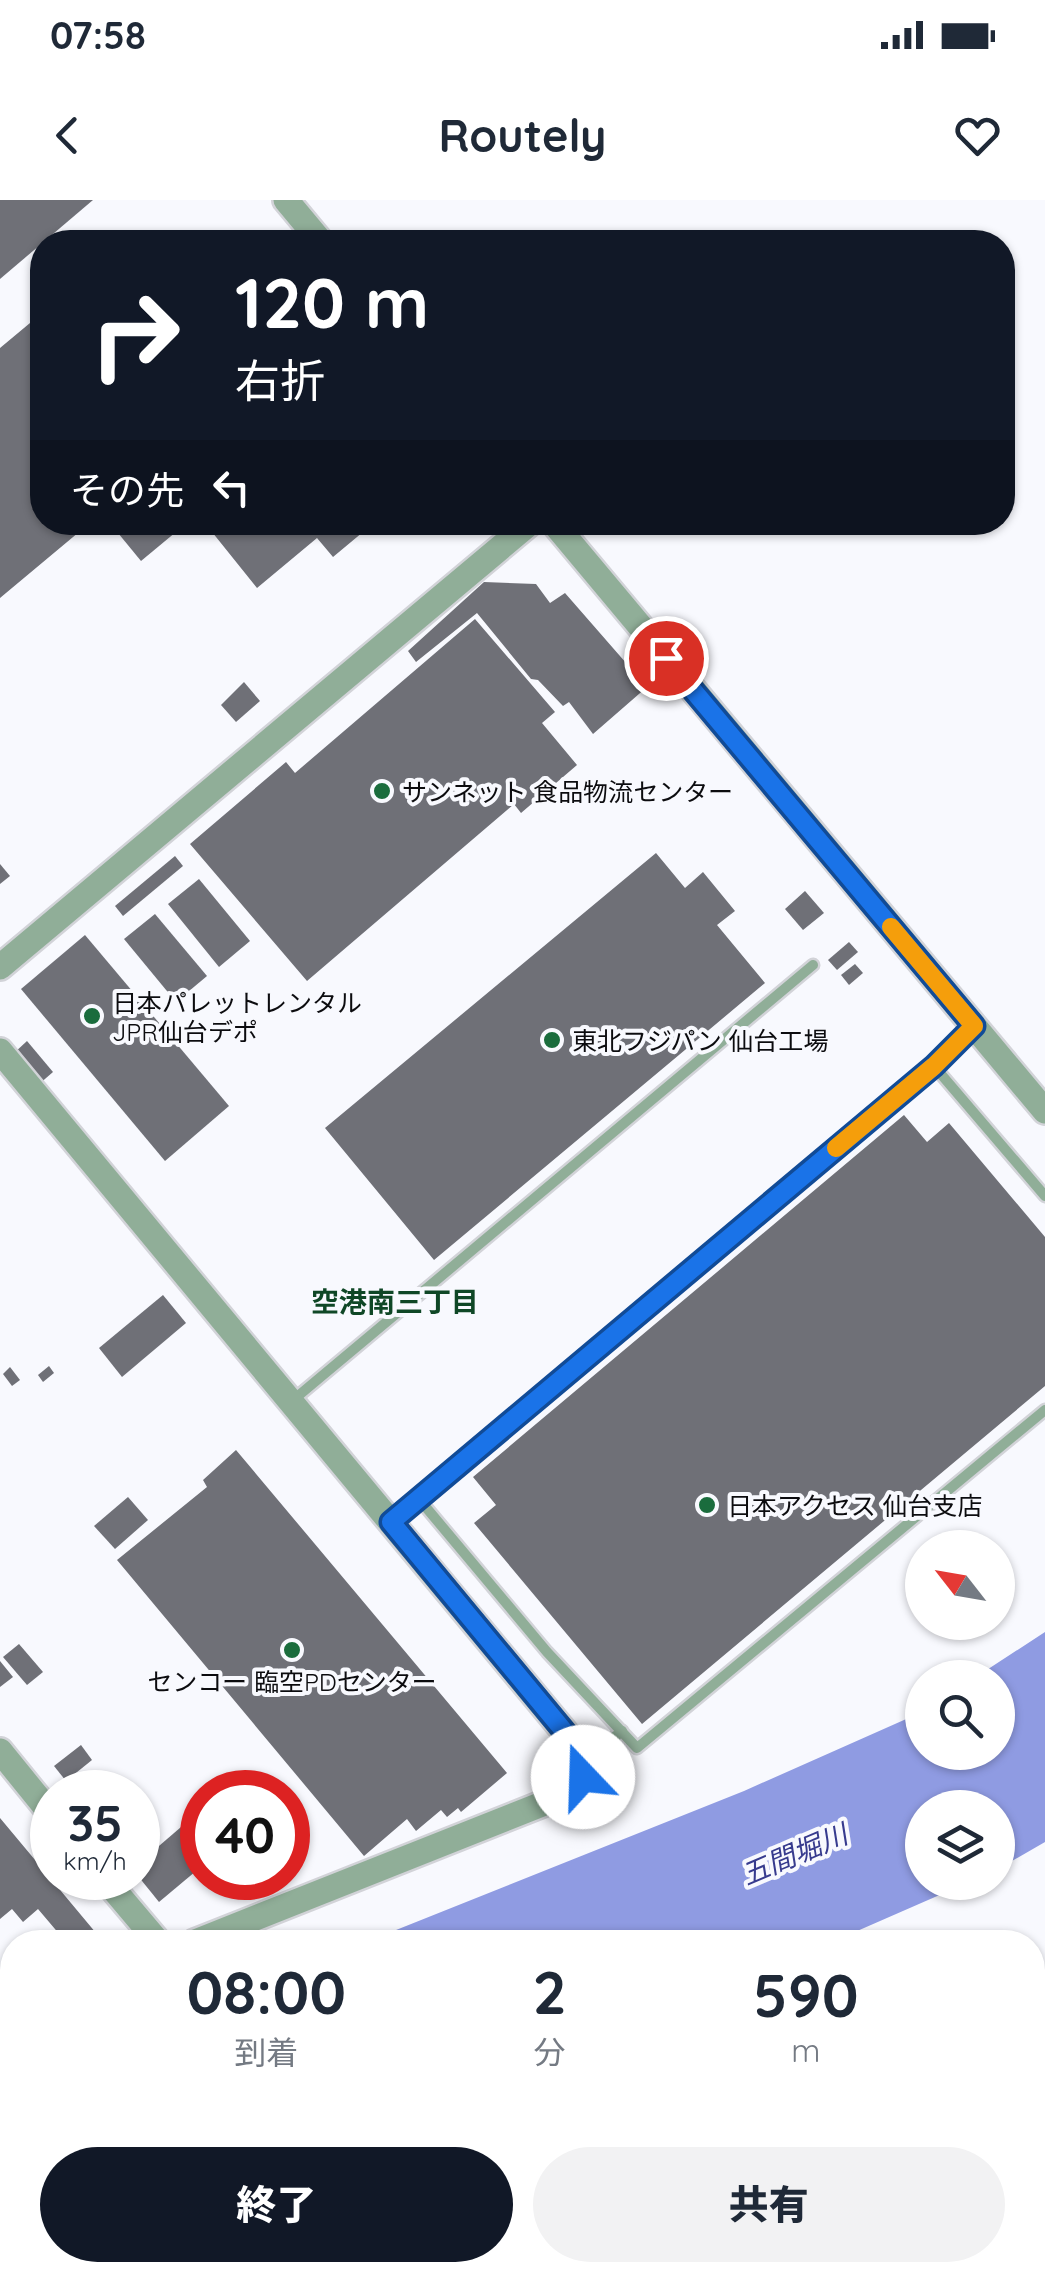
<!DOCTYPE html>
<html lang="ja">
<head>
<meta charset="utf-8">
<style>
  body { margin:0; font-family:Quicksand,"Noto Sans JP",sans-serif; background:#f2f2f3; color:#1f2937; height:100vh; display:flex; flex-direction:column; font-size:38px; white-space:nowrap }
  * { box-sizing:border-box; margin:0 }
  p { font-size:32px; color:#747a83 }
  .icon { flex:none; width:55px; height:55px; fill:none; stroke:currentColor; stroke-width:2; stroke-linecap:round; stroke-linejoin:round }
  .map { position:relative; flex:1; overflow:hidden }
  .panel { position:absolute; left:0px; top:1730px; width:1045px; height:352px; display:flex; flex-direction:column; background:#fff; border-radius:40px 40px 0 0; box-shadow:0 2px 8px #0004 }
  .panel>* { flex:none }
  .guide { position:absolute; left:30px; top:30px; width:985px; height:305px; border-radius:40px; box-shadow:0 2px 8px #0004; background:#111827; color:#fff; overflow:hidden }
  .needle { width:65px; rotate:301deg }
  .fabs { position:absolute; left:905px; top:1330px; display:grid; gap:20px }
  .fabs a { display:grid; place-items:center; width:110px; height:110px; border-radius:50%; background:#fff; box-shadow:0 2px 8px #0004; font-size:50px }
  .speed { position:absolute; left:30px; top:1570px; display:flex; gap:20px; font-size:50px; font-weight:700; text-align:center }
  .speed>* { display:grid; place-content:center; width:130px; height:130px; border-radius:50%; background:#fff; box-shadow:0 2px 8px #0004; line-height:1 }
  .speed small { font-size:25px; font-weight:400 }
  .speed .limit { border:15px solid #d22; background:#fff; color:#111 }
  .pin { position:absolute; display:grid; place-items:center; width:85px; height:85px; color:#fff; margin:-42px; border:5px solid #fff; border-radius:50%; box-shadow:0 2px 10px #0007 }
  .me { position:absolute; width:110px; margin:-55px; rotate:339deg; stroke-linejoin:round; filter:drop-shadow(0 0 8px #0008) }
  .turn { display:flex; align-items:center; gap:35px; height:210px; padding:0 40px; font-size:45px }
  .turn .icon { width:130px; height:130px; stroke-width:2.5 }
  .turn b { display:block; font-size:70px; line-height:85px }
  .then { display:flex; align-items:center; height:95px; padding:0 40px; background:#0003; gap:20px; font-size:38px }
  .eta { display:flex; justify-content:space-evenly; align-items:center; height:170px; text-align:center }
  .eta b { font-size:60px; font-weight:800; line-height:70px }
  .action { display:flex; gap:20px; margin-top:auto; padding:20px 40px }
  .action a { flex:1; height:115px; border-radius:60px; background:#111827; color:#fff; font-size:40px; font-weight:800; line-height:115px; text-align:center }
  .action a+a { background:#f2f2f3; color:#1f2937 }
  .status { display:flex; justify-content:space-between; align-items:center; height:70px; padding:0 50px; background:#fff; direction:ltr }
  .status svg { height:28px; fill:currentColor }
  header { display:flex; justify-content:space-between; align-items:center; height:130px; padding:0 40px; background:#fff; font-size:45px; font-weight:800 }
  .map>svg:first-child { display:block }
  .water { fill:#8f9be2 }
  .building { fill:#6f7077 }
  .lines { fill:none; stroke-linecap:round; stroke-linejoin:round }
  .service-casing { stroke:#d2d3d8; stroke-width:15 }
  .minor-casing { stroke:#d2d3d8; stroke-width:25 }
  .tertiary-casing { stroke:#d2d3d8; stroke-width:30 }
  .service { stroke:#90ae98; stroke-width:10 }
  .minor { stroke:#90ae98; stroke-width:20 }
  .tertiary { stroke:#90ae98; stroke-width:25 }
  .route-casing { stroke:#114b97; stroke-width:25 }
  .route { stroke:#1a73e8; stroke-width:18 }
  .slow { stroke:#f59e0b; stroke-width:18 }
  .poi-dot { fill:#1a6c3d; stroke:#f8f9fe; stroke-width:4 }
  .labels { text-anchor:middle; dominant-baseline:central; stroke-width:8; stroke-linejoin:round; paint-order:stroke }
  .poi-label { font-size:25px; fill:#0c0c0f; stroke:#f8f9fe; text-anchor:start }
  .neighbourhood-label { font-size:28px; font-weight:bold; fill:#0f4726; stroke:#f8f9fe }
  .water-label { font-size:28px; font-style:italic; fill:#373b8e; stroke:#f8f9fe }
</style>
</head>
<body>
<div class="status"><b>07:58</b><svg viewBox="0 0 49 12"><path d="M0 12V9h3v3zM5 12V6h3v6zM10 12V3h3v9zM15 12V0h3v12zM26 1h20v11H26zM47 4h2v5h-2z"/></svg></div>
<header><svg class="icon" aria-label="back" viewBox="0 0 24 24"><path d="M15 5l-7 7 7 7"/></svg>Routely<svg class="icon" aria-label="heart" viewBox="0 0 24 24"><path d="M12 20l-8-8c-3-5 5-10 8-4 3-6 11-1 8 4z"/></svg></header>
<div class="map">
<svg width="1045" height="2082" viewBox="0 0 1045 2082">
  <rect width="100%" height="100%" fill="#f8f9fe"/>
  <g class="water">
    <path d="M1045,1432V1642L998,1669V1608H922V1682L967,1683L832,1742H366L744,1591L922,1512V1552H998V1478L976,1477Z"/>
    <path d="M12,1884V2066L0,2071V1889Z"/>
  </g>
  <g class="building">
    <path d="M0,0H93L0,79Z"/>
    <path d="M42,113V322H91L0,398V148Z"/>
    <path d="M109,322H188L141,361Z"/>
    <path d="M204,322H375L333,357L317,338L257,388Z"/>
    <path d="M484,382L536,384L550,403L565,393L647,487L593,534L569,502L563,506L538,480L531,479L477,413L416,462L408,451Z"/>
    <path d="M475,419L555,512L542,523L577,565L521,613L514,604L307,781L190,644L286,562L295,573Z"/>
    <path d="M244,482L260,501L236,522L221,505Z"/>
    <path d="M656,653L685,688L703,672L735,711L717,725L765,783L434,1060L325,928Z"/>
    <path d="M175,656L183,666L123,716L115,706Z"/>
    <path d="M0,664L10,676L0,684Z"/>
    <path d="M199,679L250,741L219,767L168,704Z"/>
    <path d="M805,691L824,713L803,730L785,709Z"/>
    <path d="M155,714L207,776L176,802L124,739Z"/>
    <path d="M85,735L229,906L165,961L21,789Z"/>
    <path d="M849,742L858,752L837,770L828,760Z"/>
    <path d="M855,764L863,773L849,785L841,775Z"/>
    <path d="M27,841L53,872L38,885L13,854Z"/>
    <path d="M904,915L927,942L949,923L1045,1037V1186L642,1524L474,1323L496,1305L473,1277Z"/>
    <path d="M163,1095L186,1123L122,1177L99,1148Z"/>
    <path d="M49,1166L54,1173L43,1182L38,1175Z"/>
    <path d="M10,1167L20,1180L12,1186L3,1174Z"/>
    <path d="M236,1250L507,1573L461,1612L458,1608L447,1617L441,1610L416,1631L407,1619L364,1656L117,1360L207,1287L203,1280Z"/>
    <path d="M128,1297L148,1320L115,1349L94,1326Z"/>
    <path d="M19,1444L43,1472L27,1485L3,1457Z"/>
    <path d="M0,1461L13,1477L0,1487Z"/>
    <path d="M81,1545L92,1560L66,1581L54,1566Z"/>
    <path d="M239,1579L251,1592H223Z"/>
    <path d="M202,1609V1666L159,1702L138,1676V1664Z"/>
    <path d="M0,1618L96,1733L84,1742H66L38,1709L23,1722L12,1709L0,1719Z"/>
  </g>
  <g class="lines">
    <g class="service-casing">
      <g id="service">
        <path d="M973,827L934,866L419,1299L547,1452L637,1548L1045,1210"/>
        <path d="M934,866L1045,996"/>
        <path d="M292,1201L813,765"/>
        <path d="M393,1321L419,1299"/>
        <path d="M585,1561L622,1531"/>
      </g>
    </g>
    <g class="minor-casing">
      <g id="minor">
        <path d="M1032,1845L1045,1839"/>
        <path d="M584,2082L607,2070"/>
      </g>
    </g>
    <g class="tertiary-casing">
      <g id="tertiary">
        <path d="M286,0L321,42"/>
        <path d="M553,322L1045,911"/>
        <path d="M0,767L531,322"/>
        <path d="M0,851L578,1548C588,1572 582,1584 560,1597L195,1742"/>
        <path d="M0,1551L52,1615"/>
        <path d="M104,1678L158,1742"/>
        <path d="M0,1820L12,1815"/>
      </g>
    </g>
    <use href="#service" class="service"/>
    <use href="#minor" class="minor"/>
    <use href="#tertiary" class="tertiary"/>
  </g>
  <g class="lines">
    <g class="route-casing">
      <path id="route" d="M583,1577L584,1562L578,1548L391,1322L934,866L974,826L666,458"/>
    </g>
    <use href="#route" class="route"/>
    <path class="slow" d="M836,948L934,866L974,826L891,727"/>
  </g>
  <g class="poi-dot">
    <circle cx="382" cy="591" r="10"/>
    <circle cx="92" cy="816" r="10"/>
    <circle cx="552" cy="840" r="10"/>
    <circle cx="707" cy="1305" r="10"/>
    <circle cx="292" cy="1450" r="10"/>
  </g>
  <g class="labels">
    <g class="poi-label">
      <text x="402" y="591">サンネット 食品物流センター</text>
      <text x="112" y="802">日本パレットレンタル<tspan x="112" dy="29">JPR仙台デポ</tspan></text>
      <text x="572" y="840">東北フジパン 仙台工場</text>
      <text x="727" y="1305">日本アクセス 仙台支店</text>
      <text x="292" y="1481" text-anchor="middle">センコー 臨空PDセンター</text>
    </g>
    <g class="neighbourhood-label">
      <text x="395" y="1101">空港南三丁目</text>
    </g>
    <g class="water-label">
      <text transform="translate(794 1654) rotate(-23)">五間堀川</text>
    </g>
  </g>
</svg>
<div class="fabs">
<a><svg class="needle" viewBox="-14 -14 28 28"><path d="M0-13l5 13h-10z" fill="#e53935"/><path d="M0 13l5-13h-10z" fill="#747a83"/></svg></a>
<a><svg class="icon" aria-label="search" viewBox="0 0 24 24"><circle cx="10" cy="10" r="6"/><path d="M15 15l6 6"/></svg></a>
<a><svg class="icon" aria-label="layers" viewBox="0 0 24 24"><path d="M12 4l9 5-9 5-9-5zM3 14l9 5 9-5"/></svg></a>
</div>
<div class="speed"><div>35<small>km/h</small></div><div class="limit">40</div></div>
<div class="pin" style="left:666px;top:458px;background:#d93025"><svg class="icon" aria-label="arrive" viewBox="0 0 24 24"><path d="M6 21V4h12l-3 4 3 4H6"/></svg></div>
<svg class="me" style="left:583px;top:1577px" viewBox="-20 -20 40 40"><circle r="19" fill="#fff"/><path d="M0-13L10 11 0 6-10 11z" fill="#1a73e8"/></svg>
<div class="guide">
<div class="turn"><svg class="icon" aria-label="right" viewBox="0 0 24 24"><path d="M7 20v-9h11M14 6l5 5-5 5"/></svg><div><b>120 m</b>右折</div></div>
<div class="then">その先<svg class="icon" aria-label="left" viewBox="0 0 24 24"><path d="M17 20v-9H6M10 6l-5 5 5 5"/></svg></div>
</div>
<section class="panel">
<div class="eta">
<div><b>08:00</b><p>到着</p></div>
<div><b>2</b><p>分</p></div>
<div><b>590</b><p>m</p></div>
</div>
<div class="action"><a>終了</a><a>共有</a></div>
</section>
</div>
</body>
</html>
